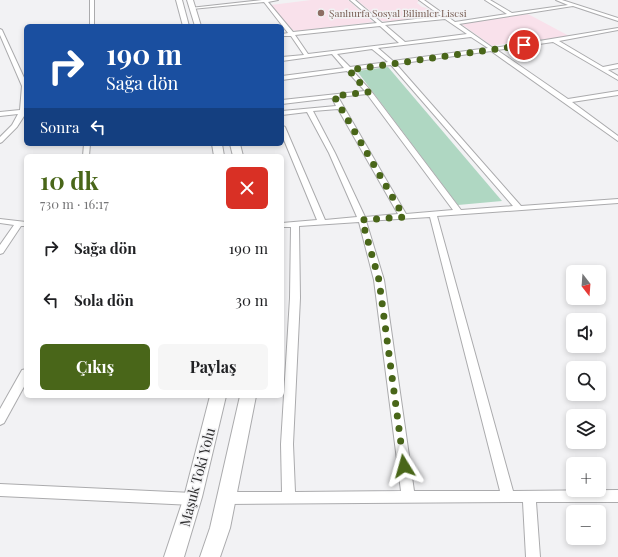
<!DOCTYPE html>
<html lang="tr">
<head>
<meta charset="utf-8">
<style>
  body { margin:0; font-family:"Playfair Display",serif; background:#f6f6f6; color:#202124; height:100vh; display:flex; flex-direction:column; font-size:15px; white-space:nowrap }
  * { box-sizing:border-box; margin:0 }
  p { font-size:13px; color:#757577 }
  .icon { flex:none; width:22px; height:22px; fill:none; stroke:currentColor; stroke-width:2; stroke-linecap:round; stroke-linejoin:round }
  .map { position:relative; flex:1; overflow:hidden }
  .details { position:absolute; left:24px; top:154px; width:260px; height:244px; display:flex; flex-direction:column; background:#fff; border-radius:6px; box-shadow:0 2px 6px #0003 }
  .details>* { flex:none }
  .top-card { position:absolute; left:24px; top:24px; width:260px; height:122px; border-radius:6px; box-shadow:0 2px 6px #0003; background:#1a4fa0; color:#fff; overflow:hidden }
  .needle { width:26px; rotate:163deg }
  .tools { position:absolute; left:566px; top:265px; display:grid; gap:8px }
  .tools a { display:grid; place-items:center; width:40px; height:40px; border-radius:6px; background:#fff; box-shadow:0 2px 6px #0003; font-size:20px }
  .pin { position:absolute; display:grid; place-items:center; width:34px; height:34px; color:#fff; margin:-17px; border:2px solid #fff; border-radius:50%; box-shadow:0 1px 4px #0007 }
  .me { position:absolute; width:44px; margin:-22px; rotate:352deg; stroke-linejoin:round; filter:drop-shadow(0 0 3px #0008) }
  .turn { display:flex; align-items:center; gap:14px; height:84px; padding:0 16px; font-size:18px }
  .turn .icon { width:52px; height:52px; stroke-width:2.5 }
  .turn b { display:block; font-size:28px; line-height:34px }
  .then { display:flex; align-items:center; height:38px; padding:0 16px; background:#0003; gap:8px; font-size:15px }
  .round { display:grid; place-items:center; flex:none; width:42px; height:42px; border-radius:6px; background:#f6f6f6 }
  .headline { display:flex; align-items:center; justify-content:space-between; height:68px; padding:0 16px }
  h1 { font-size:24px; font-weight:700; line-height:30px; color:#496619 }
  .action { display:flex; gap:8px; margin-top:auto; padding:8px 16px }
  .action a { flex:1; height:46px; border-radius:6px; background:#496619; color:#fff; font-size:16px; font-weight:700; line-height:46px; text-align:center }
  .action a+a { background:#f6f6f6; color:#202124 }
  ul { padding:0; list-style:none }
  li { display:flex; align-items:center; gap:12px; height:52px; padding:0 16px }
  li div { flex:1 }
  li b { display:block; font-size:15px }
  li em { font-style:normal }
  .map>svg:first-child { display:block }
  .education { fill:#f9e1eb }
  .green { fill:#afd7c2 }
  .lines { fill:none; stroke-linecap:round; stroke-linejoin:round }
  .street-casing { stroke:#ababad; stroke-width:2 }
  .secondary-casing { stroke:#ababad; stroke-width:2 }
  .street { fill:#fff; fill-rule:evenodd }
  .secondary { fill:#fff; fill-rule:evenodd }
  .route { stroke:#496619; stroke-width:7; stroke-dasharray:0 12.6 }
  .education-dot { fill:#8d6e63; stroke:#f2f2f4; stroke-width:1.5 }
  .labels { text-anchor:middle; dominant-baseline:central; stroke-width:3; stroke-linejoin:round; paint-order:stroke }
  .far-education-label { font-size:10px; fill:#785e54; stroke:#f2f2f4; text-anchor:start }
  .near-street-label { font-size:14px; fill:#2c2c2d; stroke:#f2f2f4 }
</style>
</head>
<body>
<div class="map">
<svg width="618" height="557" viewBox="0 0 618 557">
  <rect width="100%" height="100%" fill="#f2f2f4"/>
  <g class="education">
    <path d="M311,0H348L373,22L297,31L292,30L271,5Z"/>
    <path d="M357,0H417L419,1L417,3L422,7L427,8L437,14V16L389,22L382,21Z"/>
    <path d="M528,14L571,37L516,42L492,46L460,23Z"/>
  </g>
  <path class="green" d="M388,67L502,201L458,205L357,71Z"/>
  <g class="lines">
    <g class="street-casing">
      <g id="street">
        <rect x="90" y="0" width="4" height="26"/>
        <path d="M262,0H278L268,2L293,32L377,23L350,0H355L382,23L441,16L419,0H424L455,22L507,14L485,0H490L512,13L568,5L556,0H562L618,18V21L573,6L459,24L493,48L539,41L618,28V30L559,41L603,67L618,64V68L608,70L618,76V80L553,42L497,50L568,99L618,91V95L572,102L618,136V141L491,51L396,64L521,206L618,199V203L437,216L513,491L618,490V502H536L540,557H526L523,502L227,504L223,502L221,498L223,494L227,492H282L281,444L290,298L291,227H282V223L317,220L282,135V125L285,127L325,220L357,217L329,153L307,112L282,115V111L336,106L332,98L282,104V100L365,91L347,71L282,80V76L344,68L332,54L282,61V57L304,55L291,36H282V34L288,33L264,2L192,9L190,8ZM445,19L467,34L405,42L385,25ZM380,26L399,43L308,54L295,35ZM471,37L488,48L393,61L378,48ZM372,49L388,62L350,67L337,54ZM391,65L513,206L461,210L371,91L352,70ZM367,94L453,210L406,214L338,97ZM338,109L398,214L365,217L335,153L313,111ZM430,217L500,491H414L384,280L366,221ZM359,222L374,280L401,491L295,492L293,444L300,298L299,226Z"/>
        <path d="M0,29L2,30L26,82V113L17,127L2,142L0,143V137L12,125L18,114L0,116V112L20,110L22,86L0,35Z"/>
        <path d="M84,144H90L89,156H83Z"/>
        <path d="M0,219L26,222V226H21L3,253L0,254V245L14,225L0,223Z"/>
        <path d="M26,369V383L4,423L0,425V409L22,370Z"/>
        <path d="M0,484L193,493L198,495L199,499L198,503L193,505L0,496Z"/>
      </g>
    </g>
    <g class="secondary-casing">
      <g id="secondary">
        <path d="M176,0H182L189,26H183Z"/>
        <path d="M187,0H193L201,26H195Z"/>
        <path d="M212,144H222L224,156H214Z"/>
        <path d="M230,144H240L243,156H233Z"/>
        <path d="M210,396H226L202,497L184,557H164L184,497Z"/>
        <path d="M240,396H256L230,528L220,557H200L210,528Z"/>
      </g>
    </g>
    <use href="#street" class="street"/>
    <use href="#secondary" class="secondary"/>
  </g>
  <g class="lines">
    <path class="route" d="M404,466L379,280L362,220L404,217L334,96L368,92L349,70L524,45"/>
  </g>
  <circle class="education-dot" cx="321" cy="13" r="4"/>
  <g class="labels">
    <g class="far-education-label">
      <text x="329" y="13">Şanlıurfa Sosyal Bilimler Lisesi</text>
    </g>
    <g class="near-street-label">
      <text transform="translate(197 477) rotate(-75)">Maşuk Toki Yolu</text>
    </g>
  </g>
</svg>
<div class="tools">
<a><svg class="needle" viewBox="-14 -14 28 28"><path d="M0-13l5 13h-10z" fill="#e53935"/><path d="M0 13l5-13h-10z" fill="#757577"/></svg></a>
<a><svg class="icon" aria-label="sound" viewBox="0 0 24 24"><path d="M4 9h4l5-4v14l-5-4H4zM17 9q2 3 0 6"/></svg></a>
<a><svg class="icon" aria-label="search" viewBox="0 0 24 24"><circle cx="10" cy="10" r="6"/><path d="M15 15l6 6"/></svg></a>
<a><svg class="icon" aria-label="layers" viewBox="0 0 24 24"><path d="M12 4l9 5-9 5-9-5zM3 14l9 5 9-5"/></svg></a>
<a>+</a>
<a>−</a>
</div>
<div class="pin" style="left:524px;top:45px;background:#d93025"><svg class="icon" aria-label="arrive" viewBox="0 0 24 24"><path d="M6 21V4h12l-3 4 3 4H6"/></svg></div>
<svg class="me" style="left:404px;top:466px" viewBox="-20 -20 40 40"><path d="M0-17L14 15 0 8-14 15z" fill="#496619" stroke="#fff" stroke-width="4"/></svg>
<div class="top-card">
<div class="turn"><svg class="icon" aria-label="right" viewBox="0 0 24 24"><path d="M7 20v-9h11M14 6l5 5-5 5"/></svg><div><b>190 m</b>Sağa dön</div></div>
<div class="then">Sonra<svg class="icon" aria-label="left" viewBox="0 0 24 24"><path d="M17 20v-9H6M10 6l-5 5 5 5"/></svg></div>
</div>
<section class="details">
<div class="headline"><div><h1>10 dk</h1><p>730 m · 16:17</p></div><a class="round" style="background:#d93025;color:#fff"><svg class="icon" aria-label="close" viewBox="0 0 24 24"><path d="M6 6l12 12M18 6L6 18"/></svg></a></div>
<ul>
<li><svg class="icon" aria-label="right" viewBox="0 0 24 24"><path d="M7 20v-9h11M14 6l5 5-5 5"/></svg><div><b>Sağa dön</b></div><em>190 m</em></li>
<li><svg class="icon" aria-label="left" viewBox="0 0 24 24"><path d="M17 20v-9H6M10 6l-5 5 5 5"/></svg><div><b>Sola dön</b></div><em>30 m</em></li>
</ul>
<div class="action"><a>Çıkış</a><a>Paylaş</a></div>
</section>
</div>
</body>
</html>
